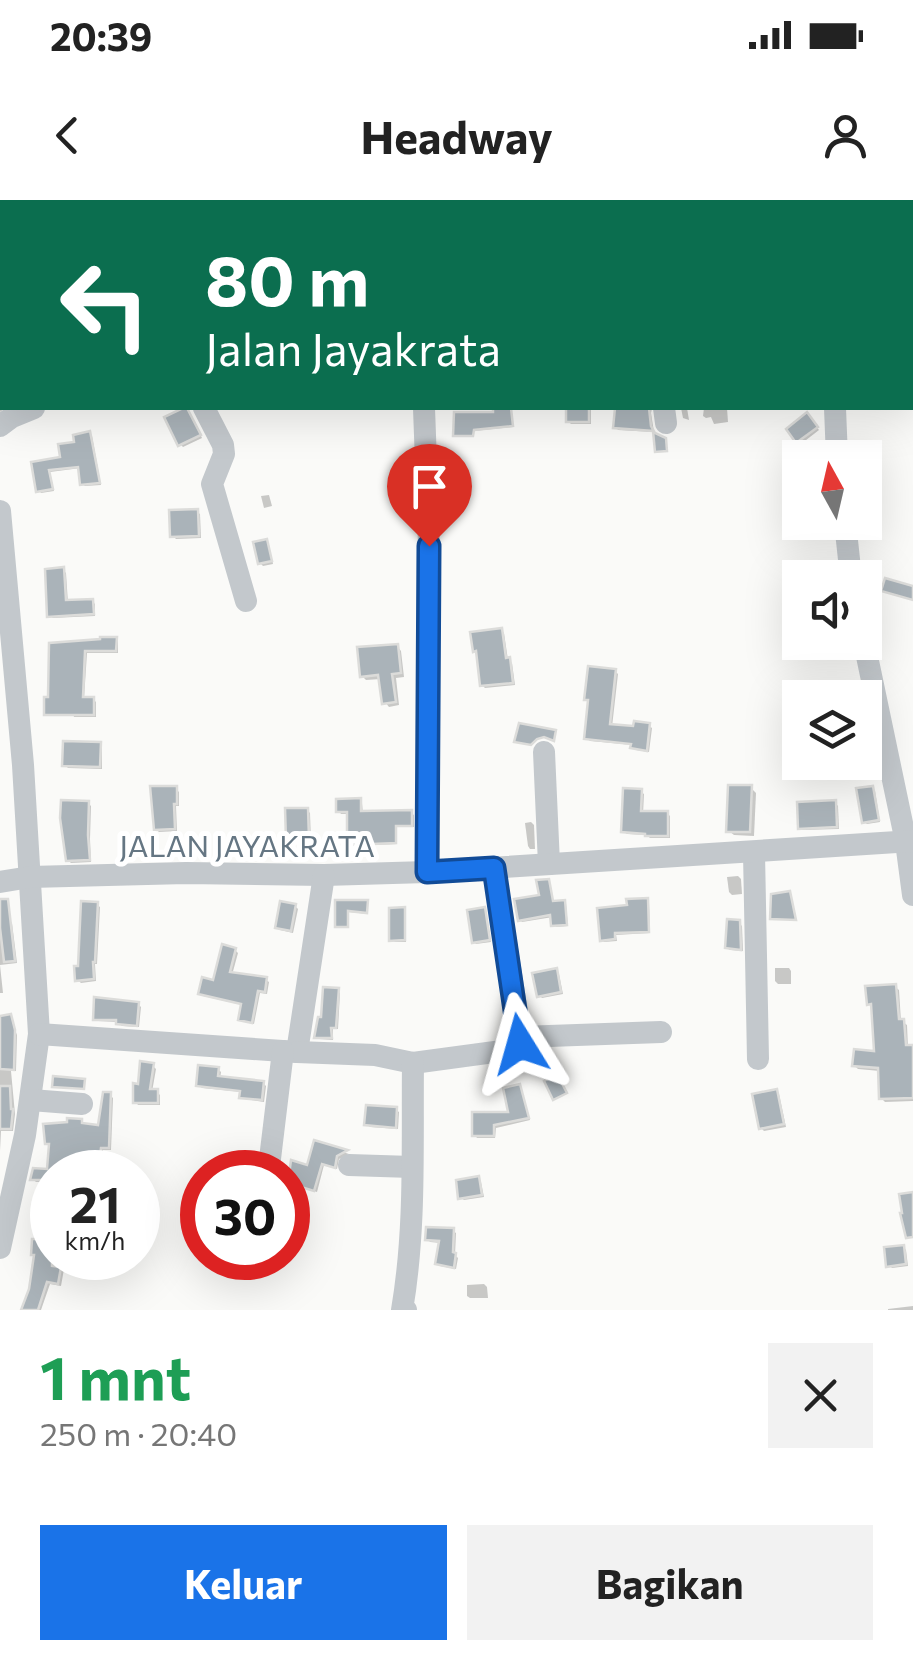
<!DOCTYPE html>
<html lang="id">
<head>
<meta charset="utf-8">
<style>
  body { margin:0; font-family:Commissioner,sans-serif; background:#f2f2f2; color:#222; height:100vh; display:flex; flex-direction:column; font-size:38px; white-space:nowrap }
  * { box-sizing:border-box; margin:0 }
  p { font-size:32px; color:#767676 }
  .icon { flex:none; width:55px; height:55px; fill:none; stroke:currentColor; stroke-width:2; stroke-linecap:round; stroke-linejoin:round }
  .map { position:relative; height:1110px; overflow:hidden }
  .drawer { display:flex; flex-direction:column; background:#fff; flex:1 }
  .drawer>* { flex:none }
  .hud { position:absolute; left:0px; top:0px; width:915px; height:210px; box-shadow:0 10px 40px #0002; background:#0b6e4f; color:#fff; overflow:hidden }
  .needle { width:65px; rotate:352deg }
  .buttons { position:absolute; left:782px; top:240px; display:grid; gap:20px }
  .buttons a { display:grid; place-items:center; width:100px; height:100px; border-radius:0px; background:#fff; box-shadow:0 10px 40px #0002; font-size:50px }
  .speed { position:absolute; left:30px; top:950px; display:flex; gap:20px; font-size:50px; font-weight:700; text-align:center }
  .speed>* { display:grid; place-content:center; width:130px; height:130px; border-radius:50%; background:#fff; box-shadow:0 10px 40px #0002; line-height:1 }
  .speed small { font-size:25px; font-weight:400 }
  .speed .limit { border:15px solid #d22; background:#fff; color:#111 }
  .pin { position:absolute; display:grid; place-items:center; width:85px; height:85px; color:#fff; margin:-102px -42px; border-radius:50% 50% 50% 0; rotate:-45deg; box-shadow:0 0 10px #0007 }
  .pin .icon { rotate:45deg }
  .me { position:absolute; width:110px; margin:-55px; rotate:352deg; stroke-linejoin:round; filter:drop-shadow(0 0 8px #0008) }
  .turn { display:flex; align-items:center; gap:35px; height:210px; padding:0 40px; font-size:45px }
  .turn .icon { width:130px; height:130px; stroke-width:2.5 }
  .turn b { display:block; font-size:70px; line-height:85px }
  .round { display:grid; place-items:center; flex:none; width:105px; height:105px; border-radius:0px; background:#f2f2f2 }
  .headline { display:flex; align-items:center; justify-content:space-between; height:170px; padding:0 40px }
  h1 { font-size:60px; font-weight:700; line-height:75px; color:#1e9e55 }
  .cta { display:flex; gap:20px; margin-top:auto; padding:20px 40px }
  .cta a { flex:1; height:115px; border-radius:0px; background:#1a73e8; color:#fff; font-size:40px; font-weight:700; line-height:115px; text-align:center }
  .cta a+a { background:#f2f2f2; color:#222 }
  .status { display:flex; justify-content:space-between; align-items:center; height:70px; padding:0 50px; background:#fff; direction:ltr }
  .status svg { height:28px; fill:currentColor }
  header { display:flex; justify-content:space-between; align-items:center; height:130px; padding:0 40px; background:#fff; font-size:45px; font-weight:700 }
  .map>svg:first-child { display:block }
  .shadow { fill:#0003 }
  .building { fill:#aab3b9; stroke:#dcdcda; stroke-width:2.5 }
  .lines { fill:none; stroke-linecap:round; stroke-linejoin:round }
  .minor { stroke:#c3c8cc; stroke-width:22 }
  .route-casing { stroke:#114b97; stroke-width:25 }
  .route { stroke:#1a73e8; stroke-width:18 }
  .labels { text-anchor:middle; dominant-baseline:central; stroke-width:10; stroke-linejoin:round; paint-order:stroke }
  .street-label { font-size:30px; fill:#657683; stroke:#fff }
</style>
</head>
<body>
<div class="status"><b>20:39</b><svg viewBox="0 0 49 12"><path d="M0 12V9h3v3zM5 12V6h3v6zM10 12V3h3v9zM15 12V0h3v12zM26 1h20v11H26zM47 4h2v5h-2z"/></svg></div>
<header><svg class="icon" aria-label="back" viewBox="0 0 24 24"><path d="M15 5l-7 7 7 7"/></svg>Headway<svg class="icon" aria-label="person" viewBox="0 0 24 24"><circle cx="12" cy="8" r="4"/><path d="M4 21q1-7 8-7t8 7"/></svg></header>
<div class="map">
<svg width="913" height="1110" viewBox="0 0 913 1110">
  <rect width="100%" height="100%" fill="#fafaf8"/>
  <g class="shadow">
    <rect x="513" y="0" width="22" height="2"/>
    <path d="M0,189L2,191L4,209L0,212Z"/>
    <path d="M495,208H511L513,227L474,231V237L456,235L496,214Z"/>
    <path d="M568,208H591V224H571L568,221Z"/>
    <path d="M615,208H652L651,213L654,232L618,230L616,227Z"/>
    <path d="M681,208H687L689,220L683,218Z"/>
    <path d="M704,208H727L728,222L714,224L711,217L706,218L703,216Z"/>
    <path d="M189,212L202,238L183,247L180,244Z"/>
    <path d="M807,216L819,230L801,244L789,229Z"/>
    <path d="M89,234L92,236L101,285L85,286L82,284L81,268L50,272L54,291L41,293L39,290L34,264L62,259Z"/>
    <path d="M269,295L272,306L264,308L261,296Z"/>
    <path d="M197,312L200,314L201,338L176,339L173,336Z"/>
    <path d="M267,342L269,345L273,364L263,366L260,363Z"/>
    <path d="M63,370L66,373L68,403L92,401L95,404V416L53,418L50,416Z"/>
    <path d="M824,372H834L837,378H824Z"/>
    <path d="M501,430L504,433L508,460L512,463L515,485L485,488L482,485L479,454L475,450Z"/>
    <path d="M116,439L118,442V453H87L84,499H93L96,502V517H74L52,445Z"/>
    <path d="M397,446L401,451L404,477L396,478L399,505L389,507L385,502L381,479L366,480L362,476Z"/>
    <path d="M615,471L618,474L612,527L649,526L652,528L649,552L636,550L633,545L590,541L587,538L590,503L586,499Z"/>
    <path d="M865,525L871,548L865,549Z"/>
    <path d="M100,545L102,547V569L68,568L65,565Z"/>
    <path d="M751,588L756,593L754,636L734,635L729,631Z"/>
    <path d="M872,588L875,591L880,622L867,624L864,622Z"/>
    <path d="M176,589L179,592V606H176L177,631L159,632L156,629Z"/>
    <path d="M641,592L644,594L643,614L667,613L670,616V638H650L647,635L627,634L624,632Z"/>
    <path d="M360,601L362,603L363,614L411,613L414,615V627H397V644L352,646L350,644V614H341L339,611Z"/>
    <path d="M88,603L91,606L90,639L91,662L71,663L68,660Z"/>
    <path d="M835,603L838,606L839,629L803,630L800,628Z"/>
    <path d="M307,610L310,613L311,641H292L289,639Z"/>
    <path d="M531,622L534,625L535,649H530L528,646L525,623Z"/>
    <path d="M738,676L741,679L742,694L732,695L729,692L727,677Z"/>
    <path d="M548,682L554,703L564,702L566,704L568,726L556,727L553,717L522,722L520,720L542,697Z"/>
    <path d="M647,701L649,703L650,733L616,735L617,741L604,742L602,740L629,707Z"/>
    <path d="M338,702H367L368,714L349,712V728H339L337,726Z"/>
    <path d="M97,705L100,707L97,764H95L96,781L81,783L78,780Z"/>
    <path d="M295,706L298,709L293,733L280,730L277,727Z"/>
    <path d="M404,710L406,713V742H395L392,740Z"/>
    <path d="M484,710L491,742L476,744L474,742Z"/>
    <path d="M9,720L12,723L17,763L0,765L3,793H0V722Z"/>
    <path d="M739,723L742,726L743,751L730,750L727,748Z"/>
    <path d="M235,750L238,753L232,775L266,780L269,782L267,794L260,793L254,824L240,819L243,805L203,796L201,793L214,782Z"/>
    <path d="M775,768H789L791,771V784H778L775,781Z"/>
    <path d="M556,771L559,774L563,794L542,798L540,796Z"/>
    <path d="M895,787L899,790L901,821L907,825L908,848L913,847V901L885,902L881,898L880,871L858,869L855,866L877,854L874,808L869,804Z"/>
    <path d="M338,790L340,793L338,829H333V840L319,839L317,837L323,820Z"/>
    <path d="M138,804L141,807L139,827L122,826L117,822L98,821L95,819Z"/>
    <path d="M10,816L17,835L16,871H11L15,914L13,931H1L0,951V819Z"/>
    <path d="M153,866L156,869L152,892H157L160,895V905H138L136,902L140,886Z"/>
    <path d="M218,869L221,872L220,879L263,883L266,886L264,902L245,899L242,897V892L202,888L199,885Z"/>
    <path d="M519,887L522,890L530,920L496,928L495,938H477L475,935L511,915Z"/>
    <path d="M777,891L779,894L786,927L764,931L761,928Z"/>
    <path d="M110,895L113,898L111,950H103L101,972H52V1058H66L61,1086L50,1084L41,1110H24L40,1042L45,982H36L33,979L50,971L52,947L47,943L81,921L85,926L100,927Z"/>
    <path d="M396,910L399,912L398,929L370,927L367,924Z"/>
    <path d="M315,943L349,954L339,959L337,969L324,965L317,992L288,982L293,963L308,968Z"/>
    <path d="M242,951L255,954L258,956L257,971L242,968L239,966Z"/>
    <path d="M478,979L481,982L484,997L464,1000L461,998Z"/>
    <path d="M453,1031L456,1033L455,1055L458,1058L456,1069L440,1066L437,1063L441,1043L430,1042L428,1039Z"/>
    <path d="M903,1047L906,1050L908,1066L892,1068L889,1065Z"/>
    <path d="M484,1084L487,1087L488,1098H470L467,1096V1085Z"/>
    <path d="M913,1106V1110H888V1109Z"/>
  </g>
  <g class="building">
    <path d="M183,208H187L201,235L178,246L164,217Z"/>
    <path d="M493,208H511L513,226L474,230L473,236H453L454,212H493Z"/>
    <rect x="566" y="208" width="23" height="14"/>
    <path d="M615,208H649L651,226L655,233L666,238L667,251L655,252L653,231L613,228Z"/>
    <path d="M807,212L818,227L796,243L786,229Z"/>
    <path d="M90,231L100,283L80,285L78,267L49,270L53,289L36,292L31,262L60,257L58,244L74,242L73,235Z"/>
    <path d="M198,309L199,336L170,337L169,310Z"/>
    <path d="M267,339L272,361L258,364L253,342Z"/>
    <path d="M64,367L66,400L93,399L94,414L47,417L45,369Z"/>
    <path d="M885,378L913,386V400L881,391Z"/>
    <path d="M502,428L506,458L510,457L513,483L480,486L476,451L473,452L470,432Z"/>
    <path d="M100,437H117L116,451H85L83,497H94V515H44V497H48L49,443L100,439Z"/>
    <path d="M398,444L401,473L392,474L396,502L382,504L378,475L360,477L357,447Z"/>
    <path d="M588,466L616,469L610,524L633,526L634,521L650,523L647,551L630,548L631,544L584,539L588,500H584Z"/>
    <path d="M519,523L556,530L554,541L544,537L537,539L531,545L514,542Z"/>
    <path d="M63,541L101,542L100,567L62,566Z"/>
    <path d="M728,585H752L750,632H726Z"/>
    <path d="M150,586H177V604H174L175,629L154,630Z"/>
    <path d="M873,586L879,620L862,623L856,588Z"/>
    <path d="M623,588L642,589L641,611H668V636H645V634L621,632Z"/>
    <path d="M361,598V611L412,610V626H396V643L347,645V612H336V599Z"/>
    <path d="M61,600L89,601L88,635L90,660L66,661L60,618Z"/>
    <path d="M836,600L837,627L798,629L797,602Z"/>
    <path d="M285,608H308L309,639L286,640Z"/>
    <path d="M549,679L553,701L565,700L567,725L551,726L550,715L518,721L514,699L539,695L536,680Z"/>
    <path d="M790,691L796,720L770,719L771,694Z"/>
    <path d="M648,698L649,732L615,733V739L600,741L597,708L627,705L626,699Z"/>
    <path d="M0,699H8L15,761L4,762L0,728Z"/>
    <path d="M335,700H368L367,713L348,711V727H335Z"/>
    <path d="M81,701L98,702L95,762H93L94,779L75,781L74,766H78Z"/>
    <path d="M280,701L296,704L291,731L275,728Z"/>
    <path d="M405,707V740L389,741V708Z"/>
    <path d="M485,707L490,740L472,743L467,710Z"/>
    <path d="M727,719L740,720L741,750L725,748Z"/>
    <path d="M222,744L236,748L230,772L267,777L265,792L258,791L252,823L238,820L241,804L198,794L202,777L213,780Z"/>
    <path d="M557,768L561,792L537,797L532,773Z"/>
    <path d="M896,784L899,819H904L906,845H913V898L879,899L878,868L852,866L854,849L874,851L871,804L867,805L865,786Z"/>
    <path d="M323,787L339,788L336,828H331L332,838H314L318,817H321Z"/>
    <path d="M94,797L139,802L137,826L116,824V820H93Z"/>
    <path d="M11,814L15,830L14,870L0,869V816Z"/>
    <path d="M140,861L154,863L150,889H158V903H133V883L138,884Z"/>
    <path d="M198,865L219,867L218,876L264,881L262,900L239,898L240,891L196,886Z"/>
    <path d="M557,874L567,893L553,900L544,881Z"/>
    <path d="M53,876L85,879L84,889L52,887Z"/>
    <path d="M520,884L529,918L494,925V936H472V912H508L503,888Z"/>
    <path d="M0,886H10L11,909H13L11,929H0Z"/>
    <path d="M777,889L784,924L759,929L752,894Z"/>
    <path d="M103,892H111L109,948H101L98,972H52V1066L61,1067L58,1084L47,1082L38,1110H21L29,1089L34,1055H31L32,1039H38L43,980H30L33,968L47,969L49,944H45L43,924L67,922V918L82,919V923L98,925Z"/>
    <path d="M366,905L397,907L396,928L364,925Z"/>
    <path d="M314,940L348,950L337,956L335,968L322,964L314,991L288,983L291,960L307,965Z"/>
    <path d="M479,976L482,995L458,999L456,980Z"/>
    <path d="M913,992V1037L906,1038L900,1013H902L899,994Z"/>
    <path d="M426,1027L454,1028L453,1052L456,1053L454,1068L435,1064L439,1041L425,1040Z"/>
    <path d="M904,1045L906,1064L886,1067L884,1047Z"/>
  </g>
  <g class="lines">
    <g class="minor">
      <path d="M154,0V2"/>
      <path d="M831,0V2"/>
      <path d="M437,2V0"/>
      <path d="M563,2V0"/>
      <path d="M912,121H913"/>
      <path d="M204,208L223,245L224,254L212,284L246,401"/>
      <path d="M424,208L429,345L427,672"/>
      <path d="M664,208L666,223"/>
      <path d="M835,208L837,258"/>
      <path d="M0,226L12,217L34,208"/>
      <path d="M0,311L23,565L39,834L25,935L0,1048"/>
      <path d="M845,322L851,378"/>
      <path d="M864,442L906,642L913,695"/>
      <path d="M544,552L549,664"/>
      <path d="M754,653L758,859"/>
      <path d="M0,682L30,677L186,673L324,675L427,672L913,641"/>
      <path d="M39,834L297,852L324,675"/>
      <path d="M521,837L661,832"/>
      <path d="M297,852L375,855L413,863L517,849L520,844L521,837L494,667"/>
      <path d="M31,900L82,904"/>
      <path d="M349,965L412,967"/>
      <path d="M269,967L283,851"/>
      <path d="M406,1110H402C416,1028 412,945 413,863"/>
    </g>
  </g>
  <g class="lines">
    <g class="route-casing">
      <path id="route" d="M429,346L427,672L494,668L520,844"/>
    </g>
    <use href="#route" class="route"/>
  </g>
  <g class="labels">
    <g class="street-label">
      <text x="247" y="644">JALAN JAYAKRATA</text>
    </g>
  </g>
</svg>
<div class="buttons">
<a><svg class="needle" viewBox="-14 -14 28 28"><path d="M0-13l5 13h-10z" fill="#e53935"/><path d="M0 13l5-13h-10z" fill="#767676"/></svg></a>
<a><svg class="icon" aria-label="sound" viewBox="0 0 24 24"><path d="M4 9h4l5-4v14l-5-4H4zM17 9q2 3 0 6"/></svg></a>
<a><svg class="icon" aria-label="layers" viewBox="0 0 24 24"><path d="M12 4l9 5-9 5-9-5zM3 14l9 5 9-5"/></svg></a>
</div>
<div class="speed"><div>21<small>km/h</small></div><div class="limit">30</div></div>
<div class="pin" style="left:429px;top:346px;background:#d93025"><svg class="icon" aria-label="arrive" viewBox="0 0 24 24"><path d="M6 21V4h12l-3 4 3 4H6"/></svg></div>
<svg class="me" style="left:520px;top:844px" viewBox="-20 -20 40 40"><path d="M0-17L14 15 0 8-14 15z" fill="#1a73e8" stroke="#fff" stroke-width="4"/></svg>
<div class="hud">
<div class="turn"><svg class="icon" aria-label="left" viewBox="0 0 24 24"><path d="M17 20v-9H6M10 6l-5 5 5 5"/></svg><div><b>80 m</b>Jalan Jayakrata</div></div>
</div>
</div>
<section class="drawer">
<div class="headline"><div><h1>1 mnt</h1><p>250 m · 20:40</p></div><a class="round"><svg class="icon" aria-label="close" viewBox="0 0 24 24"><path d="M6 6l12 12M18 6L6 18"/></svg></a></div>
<div class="cta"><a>Keluar</a><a>Bagikan</a></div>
</section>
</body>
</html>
